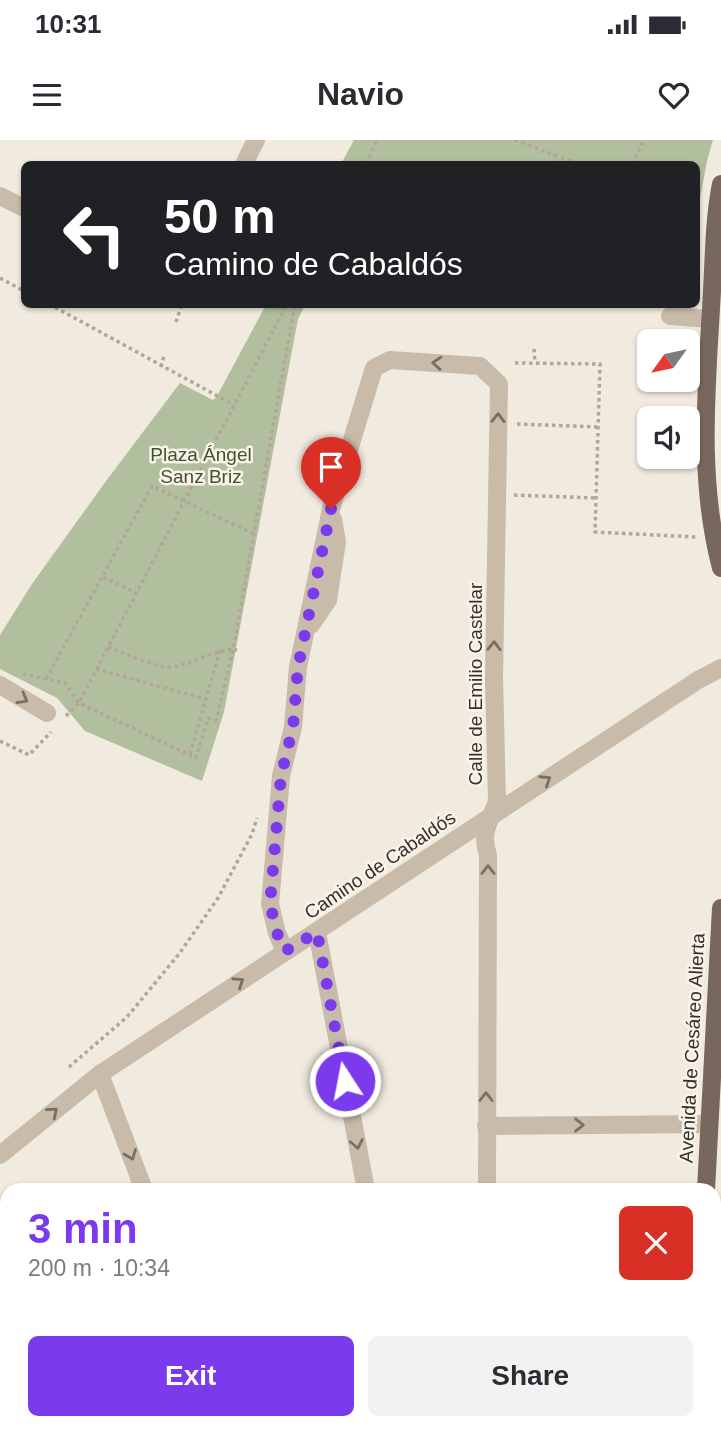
<!DOCTYPE html>
<html lang="en">
<head>
<meta charset="utf-8">
<style>
  body { margin:0; font-family:Arial,sans-serif; background:#f2f2f3; color:#2b2b33; height:100vh; display:flex; flex-direction:column; font-size:26px; white-space:nowrap }
  * { box-sizing:border-box; margin:0 }
  p { font-size:23px; color:#7c7c81 }
  .icon { flex:none; width:38px; height:38px; fill:none; stroke:currentColor; stroke-width:2; stroke-linecap:round; stroke-linejoin:round }
  .map { position:relative; flex:1; overflow:hidden }
  .drawer { position:absolute; left:0px; top:1043px; width:721px; height:247px; display:flex; flex-direction:column; background:#fff; border-radius:21px 21px 0 0; box-shadow:0 2px 5px #0004 }
  .drawer>* { flex:none }
  .guide { position:absolute; left:21px; top:21px; width:679px; height:147px; border-radius:10px; box-shadow:0 2px 5px #0004; background:#202124; color:#fff; overflow:hidden }
  .needle { width:46px; rotate:237deg }
  .buttons { position:absolute; left:637px; top:189px; display:grid; gap:14px }
  .buttons a { display:grid; place-items:center; width:63px; height:63px; border-radius:10px; background:#fff; box-shadow:0 2px 5px #0004; font-size:35px }
  .pin { position:absolute; display:grid; place-items:center; width:60px; height:60px; color:#fff; margin:-72px -30px; border-radius:50% 50% 50% 0; rotate:-45deg; box-shadow:0 0 7px #0007 }
  .pin .icon { rotate:45deg }
  .me { position:absolute; width:77px; margin:-38px; rotate:349deg; stroke-linejoin:round; filter:drop-shadow(0 0 5px #0008) }
  .turn { display:flex; align-items:center; gap:24px; height:147px; padding:0 28px; font-size:32px }
  .turn .icon { width:91px; height:91px; stroke-width:2.5 }
  .turn b { display:block; font-size:49px; line-height:60px }
  .round { display:grid; place-items:center; flex:none; width:74px; height:74px; border-radius:10px; background:#f2f2f3 }
  .summary { display:flex; align-items:center; justify-content:space-between; height:119px; padding:0 28px }
  h1 { font-size:42px; font-weight:800; line-height:52px; color:#7c3aed }
  .cta { display:flex; gap:14px; margin-top:auto; padding:14px 28px }
  .cta a { flex:1; height:80px; border-radius:10px; background:#7c3aed; color:#fff; font-size:28px; font-weight:800; line-height:80px; text-align:center }
  .cta a+a { background:#f2f2f3; color:#2b2b33 }
  .status { display:flex; justify-content:space-between; align-items:center; height:49px; padding:0 35px; background:#fff; direction:ltr }
  .status svg { height:19px; fill:currentColor }
  header { display:flex; justify-content:space-between; align-items:center; height:91px; padding:0 28px; background:#fff; font-size:32px; font-weight:800 }
  .map>svg:first-child { display:block }
  .green { fill:#b1bf9f }
  .lines { fill:none; stroke-linecap:round; stroke-linejoin:round }
  .path { stroke:#b4a595; stroke-width:3.5; stroke-dasharray:3.5 3.5; stroke-linecap:butt }
  .minor { stroke:#c8bbaa; stroke-width:18 }
  .major { stroke:#77675c; stroke-width:18 }
  .oneway { stroke:#786e63 }
  .route { stroke:#7c3aed; stroke-width:12; stroke-dasharray:0 21.6 }
  .labels { text-anchor:middle; dominant-baseline:central; stroke-width:5; stroke-linejoin:round; paint-order:stroke }
  .park-label { font-size:19px; fill:#42532f; stroke:#f9f3ea }
  .street-label { font-size:19px; fill:#362f29; stroke:#f9f3ea }
</style>
</head>
<body>
<div class="status"><b>10:31</b><svg viewBox="0 0 49 12"><path d="M0 12V9h3v3zM5 12V6h3v6zM10 12V3h3v9zM15 12V0h3v12zM26 1h20v11H26zM47 4h2v5h-2z"/></svg></div>
<header><svg class="icon" aria-label="menu" viewBox="0 0 24 24"><path d="M4 6h16M4 12h16M4 18h16"/></svg>Navio<svg class="icon" aria-label="heart" viewBox="0 0 24 24"><path d="M12 20l-8-8c-3-5 5-10 8-4 3-6 11-1 8 4z"/></svg></header>
<div class="map">
<svg width="721" height="1289" viewBox="0 0 721 1289">
  <rect width="100%" height="100%" fill="#f1eade"/>
  <g class="green">
    <path d="M354,0H713L707,21L697,75L696,24H341Z"/>
    <path d="M266,165H305L298,179L224,572L202,641L85,591L57,558L0,529V495L32,444L106,341L180,243L213,260L217,256Z"/>
    <path d="M721,1210V1289H719L716,1218Z"/>
  </g>
  <g class="lines">
    <g class="path">
      <path d="M515,0L579,24"/>
      <path d="M366,24L377,0"/>
      <path d="M553,24L554,15"/>
      <path d="M632,24L644,0"/>
      <path d="M0,138L24,151"/>
      <path d="M49,164L234,265"/>
      <path d="M176,182L182,164"/>
      <path d="M534,209L535,223"/>
      <path d="M515,223L600,224L595,392L696,397"/>
      <path d="M161,227L164,216"/>
      <path d="M517,284L598,287"/>
      <path d="M514,355L596,358"/>
      <path d="M103,437L136,453"/>
      <path d="M108,507C123,512 157,529 172,527C195,524 214,508 237,510"/>
      <path d="M96,529L206,559L220,510"/>
      <path d="M23,534L65,543L79,563L196,618L208,578L216,580L233,510L295,164"/>
      <path d="M46,539L152,346L254,394"/>
      <path d="M66,576L79,563L287,164"/>
      <path d="M0,601L29,615L51,592"/>
      <path d="M190,614L206,559"/>
      <path d="M69,927L127,877L179,814L218,758L252,694L257,678"/>
      <path d="M718,1235H721"/>
    </g>
    <g class="minor">
      <path d="M244,24L256,0"/>
      <path d="M0,56L24,68"/>
      <path d="M670,176L710,179"/>
      <path d="M311,485L328,460L337,402L333,379"/>
      <path d="M0,545L47,573"/>
      <path d="M317,792L366,1050"/>
      <path d="M285,811L277,793L270,764L281,636L293,587L298,527L331,369L374,228L390,220L480,226L499,244L494,538L497,661C490,682 480,691 488,715L487,1050"/>
      <path d="M100,934L144,1050"/>
      <path d="M486,986L709,984"/>
      <path d="M0,1015L100,934L698,540L721,528"/>
      <path d="M714,1155L721,1159"/>
      <path d="M714,1196L721,1195"/>
      <path d="M180,1283L181,1289"/>
      <path d="M486,1283V1289"/>
      <path d="M347,1289V1283"/>
    </g>
    <g class="major">
      <path d="M721,44C714,79 714,115 712,151C707,244 697,337 721,428"/>
      <path d="M706,1050L721,768"/>
      <path d="M701,1283V1289"/>
    </g>
  </g>
  <defs><path id="oneway-chevron" d="M-2-3.5L2.5 0L-2 3.5" fill="none" stroke-width="1.6" stroke-linecap="round" stroke-linejoin="round" transform="scale(1.75)"/></defs>
  <g class="oneway">
    <use href="#oneway-chevron" transform="translate(437 223) rotate(-176)"/>
    <use href="#oneway-chevron" transform="translate(498 278) rotate(-89)"/>
    <use href="#oneway-chevron" transform="translate(494 506) rotate(-89)"/>
    <use href="#oneway-chevron" transform="translate(23 559) rotate(30)"/>
    <use href="#oneway-chevron" transform="translate(546 640) rotate(-33)"/>
    <use href="#oneway-chevron" transform="translate(488 730) rotate(-90)"/>
    <use href="#oneway-chevron" transform="translate(239 842) rotate(-34)"/>
    <use href="#oneway-chevron" transform="translate(486 957) rotate(-90)"/>
    <use href="#oneway-chevron" transform="translate(53 972) rotate(-40)"/>
    <use href="#oneway-chevron" transform="translate(579 985)"/>
    <use href="#oneway-chevron" transform="translate(357 1004) rotate(79)"/>
    <use href="#oneway-chevron" transform="translate(131 1015) rotate(69)"/>
  </g>
  <g class="lines">
    <path class="route" d="M331,369L298,527L293,587L281,636L270,764L277,793L285,811L317,792L345,941"/>
  </g>
  <g class="labels">
    <g class="park-label">
      <text x="201" y="314">Plaza Ángel<tspan x="201" dy="22">Sanz Briz</tspan></text>
    </g>
    <g class="street-label">
      <text transform="translate(475 544) rotate(-90)">Calle de Emilio Castelar</text>
      <text transform="translate(380 725) rotate(-34)">Camino de Cabaldós</text>
      <text transform="translate(692 908) rotate(-87)">Avenida de Cesáreo Alierta</text>
    </g>
  </g>
</svg>
<div class="buttons">
<a><svg class="needle" viewBox="-14 -14 28 28"><path d="M0-13l5 13h-10z" fill="#e53935"/><path d="M0 13l5-13h-10z" fill="#7c7c81"/></svg></a>
<a><svg class="icon" aria-label="sound" viewBox="0 0 24 24"><path d="M4 9h4l5-4v14l-5-4H4zM17 9q2 3 0 6"/></svg></a>
</div>
<div class="pin" style="left:331px;top:369px;background:#d93025"><svg class="icon" aria-label="arrive" viewBox="0 0 24 24"><path d="M6 21V4h12l-3 4 3 4H6"/></svg></div>
<svg class="me" style="left:345px;top:941px" viewBox="-20 -20 40 40"><circle r="17" fill="#7c3aed" stroke="#fff" stroke-width="3"/><path d="M0-11L8 9 0 5-8 9z" fill="#fff"/></svg>
<div class="guide">
<div class="turn"><svg class="icon" aria-label="left" viewBox="0 0 24 24"><path d="M17 20v-9H6M10 6l-5 5 5 5"/></svg><div><b>50 m</b>Camino de Cabaldós</div></div>
</div>
<section class="drawer">
<div class="summary"><div><h1>3 min</h1><p>200 m · 10:34</p></div><a class="round" style="background:#d93025;color:#fff"><svg class="icon" aria-label="close" viewBox="0 0 24 24"><path d="M6 6l12 12M18 6L6 18"/></svg></a></div>
<div class="cta"><a>Exit</a><a>Share</a></div>
</section>
</div>
</body>
</html>
